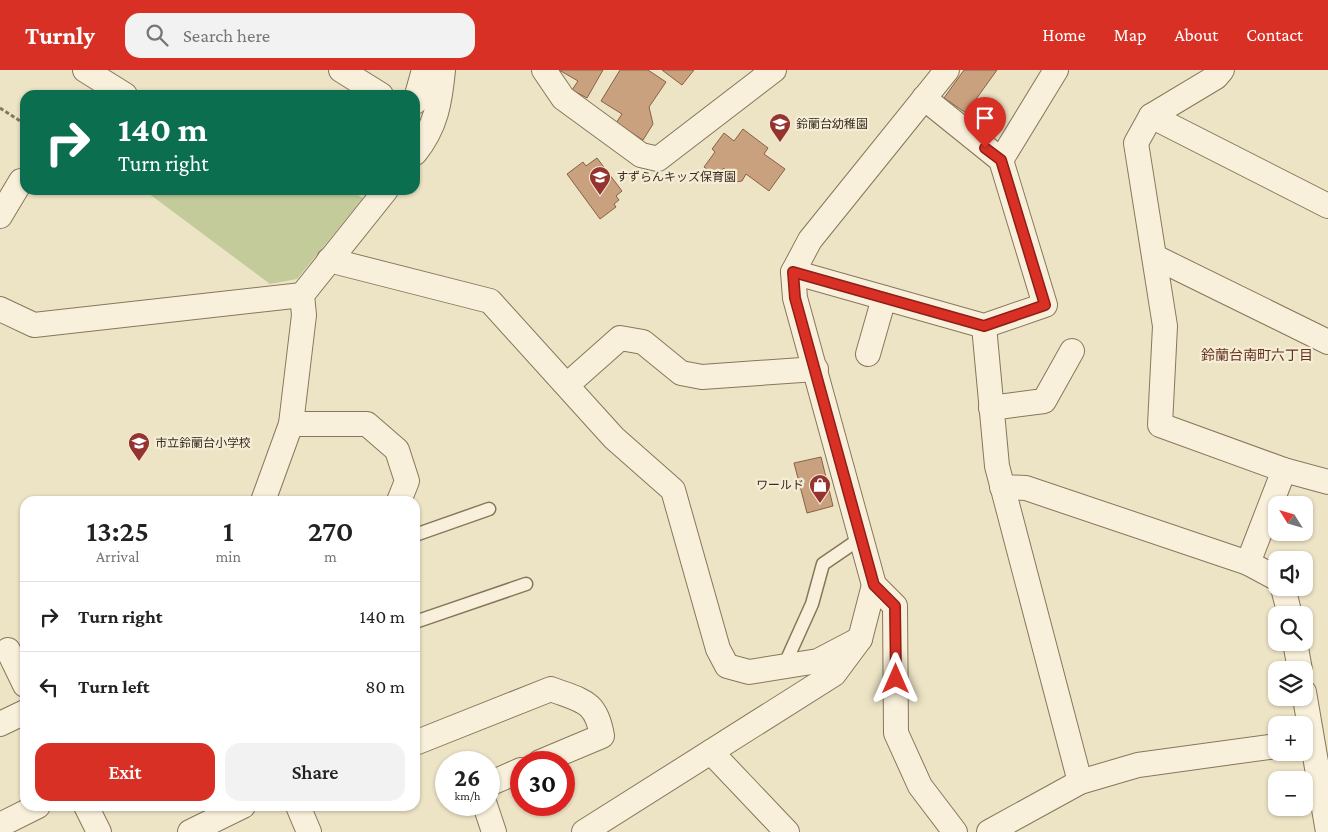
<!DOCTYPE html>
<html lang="en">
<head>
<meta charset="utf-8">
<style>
  body { margin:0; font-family:"Crimson Pro","Noto Sans JP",serif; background:#f2f2f2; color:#222; height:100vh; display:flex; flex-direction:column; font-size:19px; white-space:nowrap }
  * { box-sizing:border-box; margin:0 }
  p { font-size:16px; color:#767676 }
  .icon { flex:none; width:28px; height:28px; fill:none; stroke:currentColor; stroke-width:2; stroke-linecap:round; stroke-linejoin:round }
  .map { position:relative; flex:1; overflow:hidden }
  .panel { position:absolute; left:20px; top:426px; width:400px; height:315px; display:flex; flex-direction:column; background:#fff; border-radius:15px; box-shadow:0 1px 4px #0004 }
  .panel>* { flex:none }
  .hud { position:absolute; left:20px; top:20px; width:400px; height:105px; border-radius:15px; box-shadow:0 1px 4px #0004; background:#0b6e4f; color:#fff; overflow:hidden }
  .needle { width:32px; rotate:307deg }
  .fabs { position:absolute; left:1268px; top:426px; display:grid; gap:10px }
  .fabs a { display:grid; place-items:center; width:45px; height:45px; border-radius:10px; background:#fff; box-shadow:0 1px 4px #0004; font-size:25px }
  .speed { position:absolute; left:435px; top:681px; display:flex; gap:10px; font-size:25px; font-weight:700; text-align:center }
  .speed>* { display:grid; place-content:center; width:65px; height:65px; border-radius:50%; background:#fff; box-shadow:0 1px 4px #0004; line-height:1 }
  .speed small { font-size:12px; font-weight:400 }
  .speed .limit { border:8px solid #d22; background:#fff; color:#111 }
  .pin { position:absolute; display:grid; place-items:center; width:42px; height:42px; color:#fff; margin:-51px -21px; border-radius:50% 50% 50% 0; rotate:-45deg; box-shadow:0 0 5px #0007 }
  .pin .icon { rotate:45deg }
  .me { position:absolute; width:55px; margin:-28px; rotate:0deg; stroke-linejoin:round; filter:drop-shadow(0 0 4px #0008) }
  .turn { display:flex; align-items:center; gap:18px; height:105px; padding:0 15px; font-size:22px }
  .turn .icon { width:65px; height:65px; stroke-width:2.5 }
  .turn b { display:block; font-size:35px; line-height:42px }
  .eta { display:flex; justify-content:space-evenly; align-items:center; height:85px; text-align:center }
  .eta b { font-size:30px; font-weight:600; line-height:35px }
  .primary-button { display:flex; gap:10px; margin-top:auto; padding:10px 15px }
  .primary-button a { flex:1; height:58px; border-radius:15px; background:#d93025; color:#fff; font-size:20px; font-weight:600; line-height:58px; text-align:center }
  .primary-button a+a { background:#f2f2f2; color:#222 }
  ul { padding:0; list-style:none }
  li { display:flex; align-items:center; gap:15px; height:70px; padding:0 15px; border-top:1px solid #e0e0e0 }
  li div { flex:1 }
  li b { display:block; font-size:19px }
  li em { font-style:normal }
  header { display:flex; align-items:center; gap:30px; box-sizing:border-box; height:70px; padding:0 25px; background:#d93025; color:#fff }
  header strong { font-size:24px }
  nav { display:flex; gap:28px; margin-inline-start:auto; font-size:18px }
  .search { width:350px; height:45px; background:#f2f2f2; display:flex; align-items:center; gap:12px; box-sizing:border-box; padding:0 18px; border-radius:15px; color:#767676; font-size:19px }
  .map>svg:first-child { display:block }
  .green { fill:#c3cb9a }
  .building { fill:#caa17e; stroke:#876143 }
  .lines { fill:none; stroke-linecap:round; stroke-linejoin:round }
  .service-casing { stroke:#88765c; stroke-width:15 }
  .minor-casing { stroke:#88765c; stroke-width:26 }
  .path { stroke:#88765c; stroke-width:3; stroke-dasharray:4 2.5; stroke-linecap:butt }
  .service { stroke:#f8f0da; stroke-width:12 }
  .minor { stroke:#f8f0da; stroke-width:24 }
  .route-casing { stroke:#8d1f18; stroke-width:12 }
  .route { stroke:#d93025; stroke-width:9 }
  .labels { text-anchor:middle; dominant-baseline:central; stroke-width:4.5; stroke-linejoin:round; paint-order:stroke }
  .poi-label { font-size:12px; fill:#392d20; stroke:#f5edd6; text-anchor:start }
  .neighbourhood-label { font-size:14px; fill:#643220; stroke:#f5edd6 }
</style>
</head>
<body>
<header>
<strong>Turnly</strong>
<div class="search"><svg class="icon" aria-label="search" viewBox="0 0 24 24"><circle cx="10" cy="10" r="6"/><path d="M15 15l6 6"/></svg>Search here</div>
<nav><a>Home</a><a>Map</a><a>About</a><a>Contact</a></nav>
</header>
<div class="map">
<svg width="1328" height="762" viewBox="0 0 1328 762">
  <rect width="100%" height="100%" fill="#ede4c6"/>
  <path class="green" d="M144,120H349L363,128L297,209L270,214Z"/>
  <g class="building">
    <path d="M559,0H603L587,28L572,20L578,11Z"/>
    <path d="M620,0H648L666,12L649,37L653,54L643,70L616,53L622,44L601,31Z"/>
    <path d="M662,0H694L682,15Z"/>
    <path d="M964,0H997L966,43L944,28Z"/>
    <path d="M743,59L768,78L764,84L785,99L769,121L746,104L742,111L736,112L730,109L724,98L717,107L704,97L715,82L712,79L724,63L734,71Z"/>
    <path d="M597,88L622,121L616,126L619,130L614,134L616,137L600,149L567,104L583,92L586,96Z"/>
    <path d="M821,387L833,436L807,443L794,393Z"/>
  </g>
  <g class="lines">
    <g class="service-casing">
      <g id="service">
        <path d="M415,465L489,439"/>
        <path d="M415,552L526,514"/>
        <path d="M784,596L812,534L823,494L861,468"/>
      </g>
    </g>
    <g class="minor-casing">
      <g id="minor">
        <path d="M85,0L125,25"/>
        <path d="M341,0L381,25"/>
        <path d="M544,0L563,28L641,85L658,89L774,0"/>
        <path d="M947,0L810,170L793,202L795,228L874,515L895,536L896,663L920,716L955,762"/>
        <path d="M1222,0L1216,7L1151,46L1136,73L1165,256L1160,355L1284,400L1328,412"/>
        <path d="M415,32L424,0"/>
        <path d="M1151,46L1328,136"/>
        <path d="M415,83C436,57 440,32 443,0"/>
        <path d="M1001,90L1056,0"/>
        <path d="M0,146L21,111H25"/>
        <path d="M1155,187L1328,272"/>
        <path d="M329,190L490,231L614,368L673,420L718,579L727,596L749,602L818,591L860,569"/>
        <path d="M793,202L984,256L1045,235L1001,90L924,28"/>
        <path d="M0,239L34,255L302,225"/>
        <path d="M984,256L997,396L1080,712"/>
        <path d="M868,284L884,228"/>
        <path d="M567,315L620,268L643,272L681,303L702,307L816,299"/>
        <path d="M991,338L1044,331L1072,281"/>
        <path d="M291,354H367L397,380L407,411L399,431"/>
        <path d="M1002,417L1026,418L1248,493L1276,508"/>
        <path d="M263,431L291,354L304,245L302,225L386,120"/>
        <path d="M1248,493L1284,400"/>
        <path d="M1283,518L1290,545"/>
        <path d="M1295,572L1300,600"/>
        <path d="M8,580L25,615"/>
        <path d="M1304,622L1328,762"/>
        <path d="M0,654L25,642"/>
        <path d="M415,673L551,619C582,631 596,630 602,666L540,692"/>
        <path d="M711,682L787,762"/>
        <path d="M489,714L521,700"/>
        <path d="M485,735L494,762"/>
        <path d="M86,736L99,762"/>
        <path d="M298,736L309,762"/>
        <path d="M0,755L38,736"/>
        <path d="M190,762L243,736"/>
        <path d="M584,762L834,604L860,569L874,515"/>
        <path d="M989,762L1080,712L1138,695L1276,676"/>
      </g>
    </g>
    <path class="path" d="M0,38L25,54"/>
    <use href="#service" class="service"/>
    <use href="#minor" class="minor"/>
  </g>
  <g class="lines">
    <g class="route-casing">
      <path id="route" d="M896,609L895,536L874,515L795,228L793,202L984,256L1045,235L1001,90L985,78"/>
    </g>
    <use href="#route" class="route"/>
  </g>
  <defs>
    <g id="school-pin" transform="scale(1.125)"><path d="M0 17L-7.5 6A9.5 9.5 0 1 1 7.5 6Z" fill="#95332e" stroke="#f5edd6"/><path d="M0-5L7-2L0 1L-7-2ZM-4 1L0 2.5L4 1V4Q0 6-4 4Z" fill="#fff"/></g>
    <g id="shop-pin" transform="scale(1.125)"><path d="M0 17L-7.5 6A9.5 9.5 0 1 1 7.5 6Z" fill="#95332e" stroke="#f5edd6"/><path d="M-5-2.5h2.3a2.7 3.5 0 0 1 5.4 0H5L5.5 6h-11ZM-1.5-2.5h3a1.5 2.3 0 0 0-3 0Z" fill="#fff"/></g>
  </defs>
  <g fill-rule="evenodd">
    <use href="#school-pin" x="780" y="54"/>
    <use href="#school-pin" x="600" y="107"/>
    <use href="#school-pin" x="139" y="373"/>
    <use href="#shop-pin" x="820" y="415"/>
  </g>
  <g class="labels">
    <g class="poi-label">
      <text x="796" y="54">鈴蘭台幼稚園</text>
      <text x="616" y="107">すずらんキッズ保育園</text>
      <text x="155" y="373">市立鈴蘭台小学校</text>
      <text x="804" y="415" text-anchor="end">ワールド</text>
    </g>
    <g class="neighbourhood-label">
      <text x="1257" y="285">鈴蘭台南町六丁目</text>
    </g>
  </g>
</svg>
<div class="fabs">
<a><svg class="needle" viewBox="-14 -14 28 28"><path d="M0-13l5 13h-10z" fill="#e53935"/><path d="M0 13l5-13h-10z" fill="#767676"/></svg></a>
<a><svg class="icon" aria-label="sound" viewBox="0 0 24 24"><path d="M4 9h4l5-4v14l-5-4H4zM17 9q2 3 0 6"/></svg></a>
<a><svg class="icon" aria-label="search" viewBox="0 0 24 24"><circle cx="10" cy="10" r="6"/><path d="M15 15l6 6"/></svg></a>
<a><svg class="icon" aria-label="layers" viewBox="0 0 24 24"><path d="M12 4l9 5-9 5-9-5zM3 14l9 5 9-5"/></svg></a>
<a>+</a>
<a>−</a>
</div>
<div class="speed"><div>26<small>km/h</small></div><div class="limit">30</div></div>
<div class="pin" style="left:985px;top:78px;background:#d93025"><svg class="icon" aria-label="arrive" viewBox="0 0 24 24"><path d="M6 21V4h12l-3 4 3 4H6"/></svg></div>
<svg class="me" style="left:896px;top:609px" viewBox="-20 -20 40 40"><path d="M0-17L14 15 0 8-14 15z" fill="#d93025" stroke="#fff" stroke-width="4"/></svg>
<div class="hud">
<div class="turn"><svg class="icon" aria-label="right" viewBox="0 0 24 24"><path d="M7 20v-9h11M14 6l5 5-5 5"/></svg><div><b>140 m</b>Turn right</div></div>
</div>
<section class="panel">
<div class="eta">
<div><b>13:25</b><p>Arrival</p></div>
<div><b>1</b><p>min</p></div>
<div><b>270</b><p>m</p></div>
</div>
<ul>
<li><svg class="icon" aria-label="right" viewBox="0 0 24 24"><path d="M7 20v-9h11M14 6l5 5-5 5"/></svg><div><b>Turn right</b></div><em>140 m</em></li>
<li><svg class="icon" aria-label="left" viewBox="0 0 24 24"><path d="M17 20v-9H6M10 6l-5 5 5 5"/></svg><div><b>Turn left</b></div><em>80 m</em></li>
</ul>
<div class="primary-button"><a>Exit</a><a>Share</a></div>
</section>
</div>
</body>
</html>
